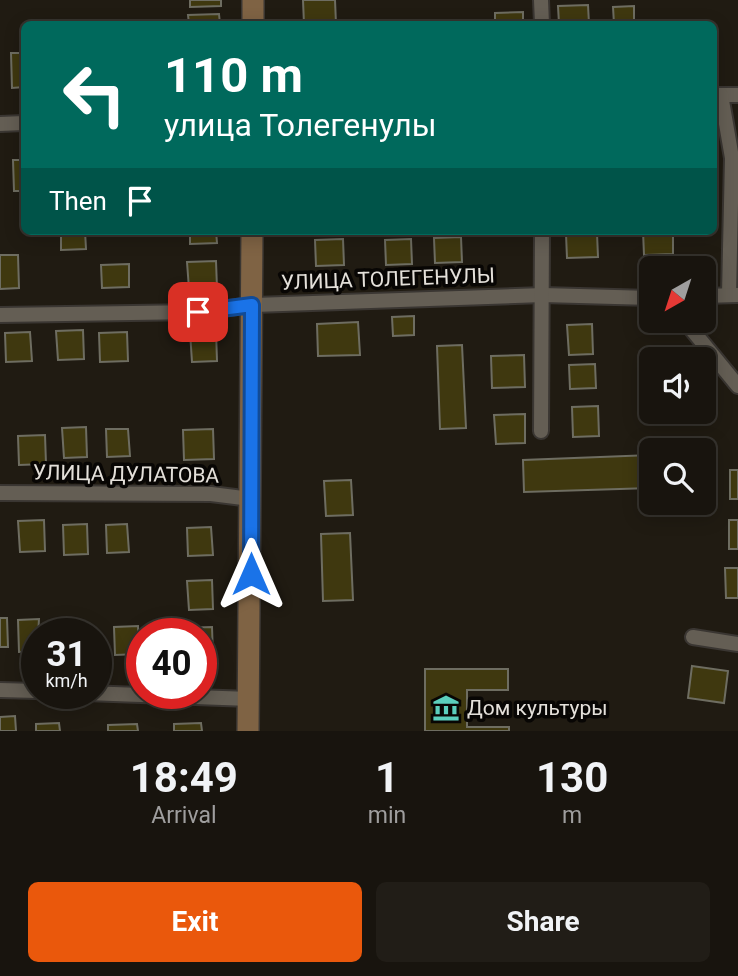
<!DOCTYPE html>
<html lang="en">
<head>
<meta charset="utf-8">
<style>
  body { margin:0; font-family:Roboto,sans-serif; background:#211d17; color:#f1f3f6; height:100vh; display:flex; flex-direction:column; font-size:26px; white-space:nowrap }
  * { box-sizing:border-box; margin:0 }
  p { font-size:23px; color:#9f9e9e }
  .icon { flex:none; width:38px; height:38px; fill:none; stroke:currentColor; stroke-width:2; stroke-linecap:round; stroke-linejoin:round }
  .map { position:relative; height:731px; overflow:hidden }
  .side { display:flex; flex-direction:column; background:#18140e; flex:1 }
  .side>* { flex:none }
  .guide { position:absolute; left:21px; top:21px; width:696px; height:214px; border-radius:10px; box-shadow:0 4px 18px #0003,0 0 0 2px #36332e; background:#00695c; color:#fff; overflow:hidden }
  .needle { width:46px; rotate:219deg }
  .controls { position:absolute; left:639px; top:256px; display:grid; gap:14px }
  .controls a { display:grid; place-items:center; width:77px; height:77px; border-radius:10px; background:#18140e; box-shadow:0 4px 18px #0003,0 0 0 2px #36332e; font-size:35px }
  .speed { position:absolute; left:21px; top:618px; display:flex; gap:14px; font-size:35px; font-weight:700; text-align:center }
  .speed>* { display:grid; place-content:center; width:91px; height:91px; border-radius:50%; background:#18140e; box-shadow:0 4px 18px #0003,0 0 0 2px #36332e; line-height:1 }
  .speed small { font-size:18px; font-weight:400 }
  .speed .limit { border:10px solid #d22; background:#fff; color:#111 }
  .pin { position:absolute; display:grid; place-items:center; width:60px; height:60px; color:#fff; margin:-30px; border-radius:14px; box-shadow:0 4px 10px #0006 }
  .me { position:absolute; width:77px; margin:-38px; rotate:0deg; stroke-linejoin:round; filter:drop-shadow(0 0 5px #0008) }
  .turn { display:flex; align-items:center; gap:24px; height:147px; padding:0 28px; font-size:32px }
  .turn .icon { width:91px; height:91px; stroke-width:2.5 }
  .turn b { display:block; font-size:49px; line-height:60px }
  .then { display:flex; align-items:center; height:66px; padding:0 28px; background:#0003; gap:14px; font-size:26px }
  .eta { display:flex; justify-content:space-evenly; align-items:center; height:119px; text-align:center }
  .eta b { font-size:42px; font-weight:700; line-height:49px }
  .action { display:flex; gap:14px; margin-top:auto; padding:14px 28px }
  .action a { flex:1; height:80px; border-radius:10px; background:#ea580c; color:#fff; font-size:28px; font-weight:700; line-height:80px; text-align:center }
  .action a+a { background:#211d17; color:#f1f3f6 }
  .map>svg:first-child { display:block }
  .building { fill:#3f380f; stroke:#6e6d61; stroke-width:2 }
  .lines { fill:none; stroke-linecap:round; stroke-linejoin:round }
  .street-casing { stroke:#3a3632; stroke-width:18 }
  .secondary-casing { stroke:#3a3632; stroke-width:24 }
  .street { stroke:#645e54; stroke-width:14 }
  .secondary { stroke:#7f6344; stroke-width:21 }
  .route-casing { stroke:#114b97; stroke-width:18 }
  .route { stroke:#1a73e8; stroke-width:12 }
  .labels { text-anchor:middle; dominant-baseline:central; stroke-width:7; stroke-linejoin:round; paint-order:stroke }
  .street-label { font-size:21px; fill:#e4e0da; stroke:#080604 }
  .poi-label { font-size:21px; fill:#e4e0da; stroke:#080604; text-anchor:start }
</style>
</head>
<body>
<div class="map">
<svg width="738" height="731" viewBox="0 0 738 731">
  <rect width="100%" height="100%" fill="#201b12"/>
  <g class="building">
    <path d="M190,0H221V6L190,7Z"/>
    <path d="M303,0H335L336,24H304Z"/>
    <path d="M588,5L589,24H559L558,6Z"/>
    <path d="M634,6V24H614L613,7Z"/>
    <path d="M523,12V24H495V13Z"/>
    <path d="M219,14L220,24H189L188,15Z"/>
    <path d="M11,53H24V87L12,88Z"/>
    <path d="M13,160H24V191H14Z"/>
    <path d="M61,231H85L86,249L61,250Z"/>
    <path d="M190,231H216L217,243L190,244Z"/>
    <path d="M643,231H673V254L644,255Z"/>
    <path d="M597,233L598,257L567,258L566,234Z"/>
    <path d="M461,237L462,262L435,263L434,238Z"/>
    <path d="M343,239L344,265L316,266L315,240Z"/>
    <path d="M411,239L412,264L386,265L385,240Z"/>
    <path d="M0,255H18L19,288L0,289Z"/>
    <path d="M216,261L217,288L189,289L187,262Z"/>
    <path d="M129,264V287L102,288L101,265Z"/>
    <path d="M414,316V335L393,336L392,317Z"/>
    <path d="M358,322L360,355L318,356L317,324Z"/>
    <path d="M592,324L593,354L569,355L567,325Z"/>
    <path d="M83,330L84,359L58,360L56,331Z"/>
    <path d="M216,331L217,361L192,362L190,332Z"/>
    <path d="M30,332L32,361L6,362L5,333Z"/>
    <path d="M127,332L128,361L100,362L99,333Z"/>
    <path d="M462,345L466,428L440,429L437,346Z"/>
    <path d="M524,355L525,387L492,388L491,356Z"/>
    <path d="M595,364L596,388L570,389L569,365Z"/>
    <path d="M598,406L599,436L573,437L572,407Z"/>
    <path d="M525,414V443L496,444L494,415Z"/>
    <path d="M86,427L87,457L64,458L62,428Z"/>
    <path d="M106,429H128L130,456L107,457Z"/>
    <path d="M213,429L214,459L184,460L183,430Z"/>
    <path d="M45,435L46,464L19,465L18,436Z"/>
    <path d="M651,455V488L524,492L523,460Z"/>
    <rect x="730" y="470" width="8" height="29"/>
    <path d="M351,480L353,515L326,516L324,481Z"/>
    <path d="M44,520L45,551L20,552L18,521Z"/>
    <rect x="729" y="520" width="9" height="29"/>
    <path d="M87,524L88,554L64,555L63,525Z"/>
    <path d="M127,524L129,552L107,553L106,525Z"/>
    <path d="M211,527L213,555L188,556L187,528Z"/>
    <path d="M350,533L353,600L323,601L321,534Z"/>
    <path d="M725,568H738V598H726Z"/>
    <path d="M212,580L213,609L189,610L187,581Z"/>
    <path d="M0,618H7L8,647H0Z"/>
    <path d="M39,619L37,651L19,652L18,620Z"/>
    <path d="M81,624L82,634H57V625Z"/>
    <path d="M138,626L139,654L115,655L114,627Z"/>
    <path d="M212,627L213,656H201V634H180L179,628Z"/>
    <path d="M692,666L728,671L724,703L688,698Z"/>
    <path d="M425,669H508V690H467V727H509V731H425Z"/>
    <path d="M15,716L16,731H0V717Z"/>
    <path d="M59,723L60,731H36V724Z"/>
    <path d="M201,723L202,731H174V724Z"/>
    <path d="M137,724L138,731H108V725Z"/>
  </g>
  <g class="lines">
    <g class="street-casing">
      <g id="street">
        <path d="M541,0L542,24"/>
        <path d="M714,95H738"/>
        <path d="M721,95L732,158L729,295"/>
        <path d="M0,124L24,123"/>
        <path d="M704,296L737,295"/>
        <path d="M0,315L198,312L252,305L543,295L651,298"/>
        <path d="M684,320L738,386"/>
        <path d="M541,431L542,231"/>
        <path d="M0,493L211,494L251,499"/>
        <path d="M693,637L738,644"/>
        <path d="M0,690L37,691"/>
        <path d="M86,693L250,699"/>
      </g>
    </g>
    <g class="secondary-casing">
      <g id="secondary">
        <path d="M253,24V0"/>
        <path d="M248,731L252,231"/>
      </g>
    </g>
    <use href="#street" class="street"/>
    <use href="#secondary" class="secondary"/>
  </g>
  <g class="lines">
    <g class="route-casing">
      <path id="route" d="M198,312L252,305L251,574"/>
    </g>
    <use href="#route" class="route"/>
  </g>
  <defs>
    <g id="museum-bare" transform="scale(2.1)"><path d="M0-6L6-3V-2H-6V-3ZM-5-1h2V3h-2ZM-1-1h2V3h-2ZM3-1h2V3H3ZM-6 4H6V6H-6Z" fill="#5bcebc" stroke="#080604" stroke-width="2.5" paint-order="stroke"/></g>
  </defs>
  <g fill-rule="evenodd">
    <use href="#museum-bare" x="446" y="708"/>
  </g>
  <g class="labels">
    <g class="street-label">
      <text transform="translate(388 279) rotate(-2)">УЛИЦА ТОЛЕГЕНУЛЫ</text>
      <text transform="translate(126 474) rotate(1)">УЛИЦА ДУЛАТОВА</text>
    </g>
    <g class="poi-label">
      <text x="467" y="708">Дом культуры</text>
    </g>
  </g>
</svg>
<div class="controls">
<a><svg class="needle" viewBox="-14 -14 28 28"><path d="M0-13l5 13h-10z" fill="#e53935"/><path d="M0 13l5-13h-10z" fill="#9f9e9e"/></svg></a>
<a><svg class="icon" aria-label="sound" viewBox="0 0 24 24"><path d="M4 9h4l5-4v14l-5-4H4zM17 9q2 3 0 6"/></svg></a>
<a><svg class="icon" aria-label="search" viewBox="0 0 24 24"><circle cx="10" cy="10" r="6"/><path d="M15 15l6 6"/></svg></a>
</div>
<div class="speed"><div>31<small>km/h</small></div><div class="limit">40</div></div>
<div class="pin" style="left:198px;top:312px;background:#d93025"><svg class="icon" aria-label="arrive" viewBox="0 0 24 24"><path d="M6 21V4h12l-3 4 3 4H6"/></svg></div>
<svg class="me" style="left:251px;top:574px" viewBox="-20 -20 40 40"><path d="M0-17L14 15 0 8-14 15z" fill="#1a73e8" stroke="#fff" stroke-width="4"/></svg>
<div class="guide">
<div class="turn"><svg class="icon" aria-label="left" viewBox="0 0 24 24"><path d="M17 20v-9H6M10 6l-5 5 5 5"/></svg><div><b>110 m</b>улица Толегенулы</div></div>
<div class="then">Then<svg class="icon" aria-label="arrive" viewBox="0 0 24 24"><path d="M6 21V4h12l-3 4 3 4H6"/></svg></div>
</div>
</div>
<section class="side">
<div class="eta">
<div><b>18:49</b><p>Arrival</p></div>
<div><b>1</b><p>min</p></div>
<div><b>130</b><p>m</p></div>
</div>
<div class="action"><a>Exit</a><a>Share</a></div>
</section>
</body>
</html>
